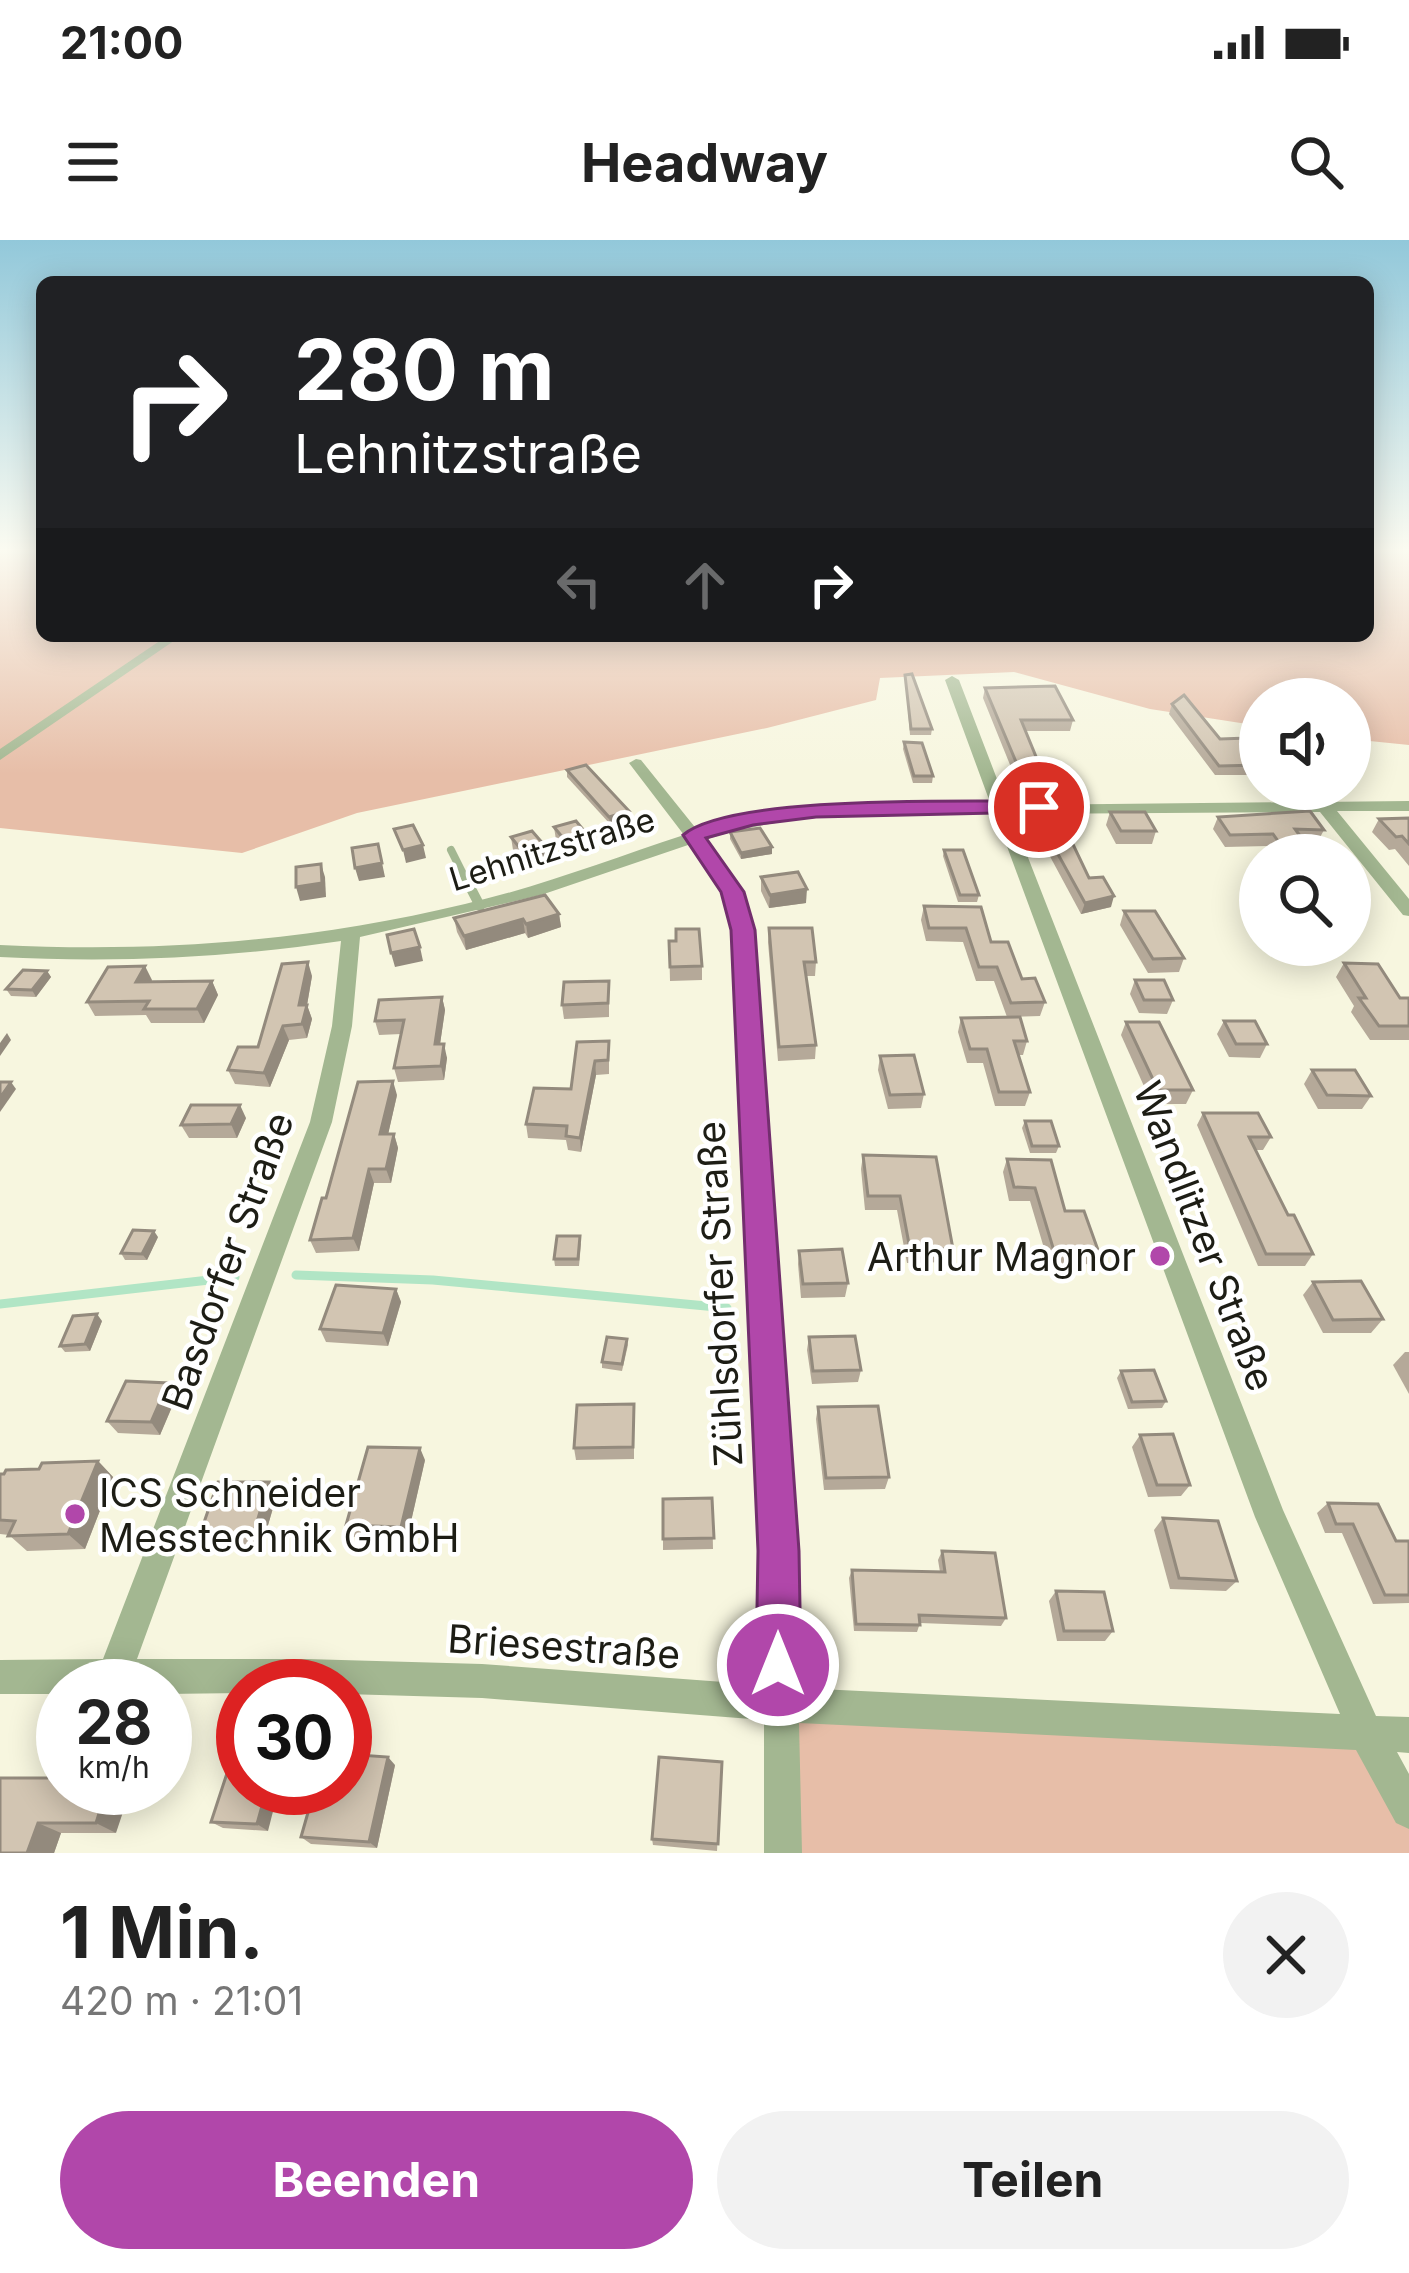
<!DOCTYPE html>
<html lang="de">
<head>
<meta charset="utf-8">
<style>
  body { margin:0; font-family:Inter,sans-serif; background:#f2f2f2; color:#222; height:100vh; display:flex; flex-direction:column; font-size:45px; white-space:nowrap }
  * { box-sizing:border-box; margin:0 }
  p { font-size:39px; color:#767676 }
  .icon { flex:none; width:66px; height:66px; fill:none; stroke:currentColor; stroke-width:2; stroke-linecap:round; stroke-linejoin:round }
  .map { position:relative; height:1613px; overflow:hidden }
  .details { display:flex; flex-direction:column; background:#fff; flex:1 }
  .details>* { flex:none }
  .hud { position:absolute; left:36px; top:36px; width:1338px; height:366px; border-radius:18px; box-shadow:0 6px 30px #0003; background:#202124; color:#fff; overflow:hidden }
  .controls { position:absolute; left:1239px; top:438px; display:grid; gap:24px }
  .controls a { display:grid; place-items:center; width:132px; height:132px; border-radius:50%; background:#fff; box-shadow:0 6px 30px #0003; font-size:60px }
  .speed { position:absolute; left:36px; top:1419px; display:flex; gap:24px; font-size:60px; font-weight:700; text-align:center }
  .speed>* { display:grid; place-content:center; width:156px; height:156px; border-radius:50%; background:#fff; box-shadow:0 6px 30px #0003; line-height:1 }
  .speed small { font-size:30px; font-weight:400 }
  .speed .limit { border:18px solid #d22; background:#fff; color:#111 }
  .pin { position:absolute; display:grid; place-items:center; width:102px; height:102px; color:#fff; margin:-51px; border:6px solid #fff; border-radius:50%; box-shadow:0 3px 12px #0007 }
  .me { position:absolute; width:132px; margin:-66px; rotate:0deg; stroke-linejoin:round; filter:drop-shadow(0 0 9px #0008) }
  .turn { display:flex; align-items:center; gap:42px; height:252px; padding:0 60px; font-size:54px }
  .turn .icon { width:156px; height:156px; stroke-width:2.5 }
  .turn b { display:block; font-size:84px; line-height:102px }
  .lanes { display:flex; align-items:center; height:114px; padding:0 60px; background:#0003; justify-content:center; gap:60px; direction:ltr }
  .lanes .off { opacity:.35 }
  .round { display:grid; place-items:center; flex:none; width:126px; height:126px; border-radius:63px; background:#f2f2f2 }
  .head { display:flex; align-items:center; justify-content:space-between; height:204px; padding:0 60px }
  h1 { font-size:72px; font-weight:700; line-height:90px }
  .button { display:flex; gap:24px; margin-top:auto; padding:24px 60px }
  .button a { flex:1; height:138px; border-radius:72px; background:#b147aa; color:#fff; font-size:48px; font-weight:700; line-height:138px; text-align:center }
  .button a+a { background:#f2f2f2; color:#222 }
  .status { display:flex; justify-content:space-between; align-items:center; height:84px; padding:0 60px; background:#fff; direction:ltr }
  .status svg { height:33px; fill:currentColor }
  header { display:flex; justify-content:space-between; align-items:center; height:156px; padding:0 60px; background:#fff; font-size:54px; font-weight:700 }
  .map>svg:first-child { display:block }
  .green { fill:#e7bea8 }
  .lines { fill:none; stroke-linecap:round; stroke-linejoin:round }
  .stream { stroke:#b1e5c5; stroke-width:9 }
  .service-far1 { stroke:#a3b791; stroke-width:8 }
  .service { stroke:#a3b791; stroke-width:10 }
  .minor { fill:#a3b791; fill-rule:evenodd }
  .wall { fill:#b5a999 }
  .shaded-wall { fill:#938a7d }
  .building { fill:#d2c5b2; stroke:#938a7d; stroke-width:3 }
  .route { fill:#b147aa; stroke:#732e6e; stroke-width:3 }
  .poi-dot { fill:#b147aa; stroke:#fff; stroke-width:4.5 }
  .labels { text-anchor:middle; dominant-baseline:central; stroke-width:9; stroke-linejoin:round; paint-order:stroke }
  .street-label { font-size:33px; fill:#1d1d15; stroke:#fff }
  .near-street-label { font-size:39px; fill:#1d1d15; stroke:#fff }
  .near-poi-label { font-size:39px; fill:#1d1d15; stroke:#fff; text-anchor:end }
</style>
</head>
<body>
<div class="status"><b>21:00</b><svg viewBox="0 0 49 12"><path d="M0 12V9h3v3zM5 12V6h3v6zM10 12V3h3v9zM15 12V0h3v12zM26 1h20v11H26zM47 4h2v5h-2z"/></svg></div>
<header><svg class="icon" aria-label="menu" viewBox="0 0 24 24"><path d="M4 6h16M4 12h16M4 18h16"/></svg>Headway<svg class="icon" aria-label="search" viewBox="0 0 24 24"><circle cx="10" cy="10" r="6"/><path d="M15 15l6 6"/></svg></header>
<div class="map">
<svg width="1409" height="1613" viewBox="0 0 1409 1613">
  <rect width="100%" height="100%" fill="#f7f6df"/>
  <g class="green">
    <path d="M0,308H42V396H1368V308H1409V505L1350,499V459H1260V486L1150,469L1014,432L880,438L876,460L767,488L357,573L242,613L0,588Z"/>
    <path d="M779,1465L1365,1495L1409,1583V1613H784Z"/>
  </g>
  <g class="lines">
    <g class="stream">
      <path d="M296,1035L433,1040L727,1068"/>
      <path d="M0,1064L235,1037"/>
    </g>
    <path class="service-far1" d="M451,610L468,644"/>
    <path class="service" d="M467,641L480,666"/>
    <g class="minor">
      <path d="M167,396H181L0,520V509Z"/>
      <path d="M952,436L959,440L1007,565L1409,561V571H1337L1409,659V676L1403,675L1320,572L1011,574L1283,1270L1376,1476L1409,1477V1513L1397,1512L1409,1534V1589L1396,1583L1356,1510L799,1483L802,1613H764V1480L482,1458L345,1454V1446H243V1453L165,1454V1446H63V1454H0V1420L103,1419L310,882L332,786L341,701C227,718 115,723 0,717V705C158,713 312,701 465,664C539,647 611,619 684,595L629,523L636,519L641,520L698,591L778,572L816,566L991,565L945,440ZM995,574L1255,1277L1340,1474L798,1448L795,1311L752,690L733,636L704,600C799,569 897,575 995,574ZM691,604L716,637L734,690L763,1311L764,1445L482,1424L306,1419H137L332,882L352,786L360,697L541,655Z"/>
    </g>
  </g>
  <g class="wall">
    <path d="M905,435L932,489L931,495H910Z"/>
    <path d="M985,448L1073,480L1070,491H1025L1046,541L1043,552H1021L983,458Z"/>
    <path d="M1172,464L1220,499L1248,498L1260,493V535H1215L1169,474Z"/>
    <path d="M904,502L933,536L932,543H913L903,509Z"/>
    <path d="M567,530L629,571V579L610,584L567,537Z"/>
    <path d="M1272,549H1299L1297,554H1275Z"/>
    <path d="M1110,572L1156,591L1152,604H1116L1106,585Z"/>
    <path d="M1218,577L1324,590L1318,601H1303L1314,615H1274L1268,606L1225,607L1213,589Z"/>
    <path d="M1409,578V626L1395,609L1389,610L1372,592L1379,579Z"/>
    <path d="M554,587L590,598L591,611L569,617L556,600Z"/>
    <path d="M730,592L772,607V614L741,619L730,599Z"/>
    <path d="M511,597L546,619L525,625L513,610Z"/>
    <path d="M1049,598L1089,638L1111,667L1081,674L1046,609Z"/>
    <path d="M944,610L979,655L977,662H958L943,616Z"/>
    <path d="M761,637L806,663L769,668L761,651Z"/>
    <path d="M924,666L991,702L1022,739L1045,762L1040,776L1007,777L994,741H976L963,702L926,701L921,680Z"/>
    <path d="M1124,671L1184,718L1179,732L1148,733L1120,685Z"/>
    <path d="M559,674L561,687L528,698L525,693L466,710L457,692L454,678Z"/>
    <path d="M769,688L816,722L815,736H806L816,805L815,819L778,821L768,702Z"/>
    <path d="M669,701L702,726V740L670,741Z"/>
    <path d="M1344,723L1400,758H1409V800H1370L1351,772L1354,766L1336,737Z"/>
    <path d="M47,731L51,737L36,757L11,756L6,749Z"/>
    <path d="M312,736L307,765L312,779L307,798L289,800L270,847L235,844L228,830L258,807Z"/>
    <path d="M152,740L151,742L212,741L218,755L204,783H151L146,775L95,776L87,762Z"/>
    <path d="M1135,740L1173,760L1167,774L1139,773L1130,754Z"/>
    <path d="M609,741V777L564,779L562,765Z"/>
    <path d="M442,757L445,770L440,804L447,818L444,840L398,842L394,828L401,794L379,795L375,781Z"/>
    <path d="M961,778L1027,801L1023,815H1018L1030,852L1025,866H995L983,823H967L958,792Z"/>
    <path d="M1224,781L1267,804L1260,818L1229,817L1217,794Z"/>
    <path d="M1126,782L1193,850L1186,864H1152L1121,795Z"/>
    <path d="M609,801V834L596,835L581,912L568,910L566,900L528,898L526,884L571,849Z"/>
    <path d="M880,816L924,854L921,868L888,869L878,830Z"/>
    <path d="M1312,830L1371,856L1362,869H1318L1304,844Z"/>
    <path d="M397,855L388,894H394L398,908L391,943H374L359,1011L316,1013L310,1000L326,958Z"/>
    <path d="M1203,873L1271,897L1263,910H1255L1288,975L1313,1014L1305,1026H1258L1197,885Z"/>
    <path d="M246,878L237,898H189L181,885Z"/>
    <path d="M1025,881L1059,906L1056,913H1030L1022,888Z"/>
    <path d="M863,915L953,1009L949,1022L907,1023L897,970H865L861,929Z"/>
    <path d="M1007,919L1065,971L1098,1010L1092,1024L1049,1025L1030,961H1009L1003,932Z"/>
    <path d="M158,997L147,1020H125L121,1013Z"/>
    <path d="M581,1003L579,1026H555L554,1019Z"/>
    <path d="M799,1011L848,1043L845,1057L801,1058L798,1024Z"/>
    <path d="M1313,1042L1383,1079L1371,1093H1323L1303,1055Z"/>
    <path d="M396,1049L401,1062L388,1106L326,1102L320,1089Z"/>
    <path d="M102,1081L90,1111L65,1112L60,1106Z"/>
    <path d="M809,1097L861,1130L858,1142L812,1144L807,1110Z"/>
    <path d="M627,1099L628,1105L622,1131L602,1128V1122Z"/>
    <path d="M1405,1112H1409V1154L1393,1125Z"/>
    <path d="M1121,1131L1166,1161L1162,1168L1128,1169L1117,1138Z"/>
    <path d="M177,1155L160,1195L118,1193L107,1181Z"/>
    <path d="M634,1164V1219L576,1220L574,1208Z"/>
    <path d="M818,1167L889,1237L885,1249L824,1250L816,1179Z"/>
    <path d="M1140,1195L1190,1245L1181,1256L1148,1257L1132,1207Z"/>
    <path d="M425,1220L407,1299L353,1297L346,1285Z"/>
    <path d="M98,1221L113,1237L85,1309L27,1311L9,1295L0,1294V1234Z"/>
    <path d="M277,1254L262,1306L210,1305L200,1294Z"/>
    <path d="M712,1258L713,1309L663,1310V1299Z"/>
    <path d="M1328,1263L1396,1301H1409V1363L1373,1364L1342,1293H1325L1317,1273Z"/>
    <path d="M1163,1278L1237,1341L1226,1351L1170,1349L1154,1290Z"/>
    <path d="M942,1311L1006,1378L1001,1386L920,1383L917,1392L854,1391L849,1338L852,1330L940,1332L938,1320Z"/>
    <path d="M1056,1351L1113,1391L1105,1401H1057L1049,1361Z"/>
    <path d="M243,1519L268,1591L223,1588L211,1582Z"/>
    <path d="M722,1522L717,1611L653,1605L652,1599Z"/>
    <path d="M395,1525L377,1608L311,1604L301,1597Z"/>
    <path d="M53,1538L116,1593H61L54,1613H0Z"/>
  </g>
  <g class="shaded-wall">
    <path d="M629,571V579L610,584L609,577Z"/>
    <path d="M590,598L591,611L569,617L568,604Z"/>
    <path d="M378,604L385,637L359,641L355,628Z"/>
    <path d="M423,605L426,618L406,623L403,610Z"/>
    <path d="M545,606L546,619L525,625L523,612Z"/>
    <path d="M772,607V614L741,619V613Z"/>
    <path d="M321,624L325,637L326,657L300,661L296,647Z"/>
    <path d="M807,649L806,663L769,668L770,655Z"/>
    <path d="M1114,656L1111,667L1081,674L1085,663Z"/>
    <path d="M559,674L561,687L528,698L526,684Z"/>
    <path d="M523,679L525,693L466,710L464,696Z"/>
    <path d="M420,707L423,721L395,727L391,713Z"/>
    <path d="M308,722L312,736L307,765L312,779L307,798L302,784L299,765Z"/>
    <path d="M145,726L152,740L143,755L136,742Z"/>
    <path d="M47,731L51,737L36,757L32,750Z"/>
    <path d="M212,741L218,755L204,783L197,769Z"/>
    <path d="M442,757L445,770L438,818L435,804Z"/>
    <path d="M283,786L289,800L270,847L264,833Z"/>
    <path d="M7,793L11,800L0,816V803Z"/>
    <path d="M444,804L447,818L444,840L441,826Z"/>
    <path d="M595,821L596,835L581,912L580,898Z"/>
    <path d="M393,841L397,855L385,908L380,894Z"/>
    <path d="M11,842L16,849L0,872V858Z"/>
    <path d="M240,865L246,878L237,898L231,884Z"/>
    <path d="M394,894L398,908L391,943L386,929Z"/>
    <path d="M369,929L374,943L359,1011L353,998Z"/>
    <path d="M154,991L158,997L147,1020L142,1014Z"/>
    <path d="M396,1049L401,1062L388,1106L383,1093Z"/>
    <path d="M97,1074L102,1081L90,1111L85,1104Z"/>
    <path d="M168,1143L177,1155L160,1195L151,1182Z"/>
    <path d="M420,1208L425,1220L407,1299L401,1287Z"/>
    <path d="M98,1221L113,1237L85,1309L68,1294Z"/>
    <path d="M269,1242L277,1254L262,1306L253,1295Z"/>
    <path d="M388,1517L395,1525L377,1608L369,1602Z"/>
    <path d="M107,1548H131L116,1593L96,1583Z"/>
    <path d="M267,1548H279L268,1591L257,1584Z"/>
    <path d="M38,1583L61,1593L54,1613H27Z"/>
  </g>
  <g class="building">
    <path d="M912,434L932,489H911L905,435Z"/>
    <path d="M1055,446L1073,480H1021L1046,541H1024L985,448Z"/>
    <path d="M1184,455L1220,499L1248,498L1258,491L1260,493V525L1219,526L1172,464Z"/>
    <path d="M904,502L922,503L933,536H914Z"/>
    <path d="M586,525L629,571L609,577L567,530Z"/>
    <path d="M1310,571L1324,590L1295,589L1314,615H1288L1273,594L1230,595L1218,577Z"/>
    <path d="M1110,572H1145L1156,591H1121Z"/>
    <path d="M1409,578V604L1402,596L1396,597L1379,579Z"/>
    <path d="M576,581L590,598L568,604L554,587Z"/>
    <path d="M413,585L423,605L403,610L394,589Z"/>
    <path d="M760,588L772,607L741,613L730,592Z"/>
    <path d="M532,591L545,606L523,612L511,597Z"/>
    <path d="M1049,598H1070L1089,638L1103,637L1114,656L1085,663Z"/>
    <path d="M378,604L382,623L355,628L352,608Z"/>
    <path d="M944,610H963L979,655H960Z"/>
    <path d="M321,624L322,643L296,647V627Z"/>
    <path d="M798,632L807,649L770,655L761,637Z"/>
    <path d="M545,655L559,674L526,684L523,679L464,696L454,678Z"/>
    <path d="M924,666L981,667L991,702H1008L1022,739L1035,738L1045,762L1011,763L997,727H979L966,688H929Z"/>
    <path d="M1124,671H1155L1184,718L1153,719Z"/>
    <path d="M769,688H812L816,722H804L816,805L779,807Z"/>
    <path d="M414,689L420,707L391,713L387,695Z"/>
    <path d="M676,689H699L702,726L670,727L669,701H676Z"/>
    <path d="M308,722L299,765H307L302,784L283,786L264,833L228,830L238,807H258L282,724Z"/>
    <path d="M1344,723L1378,724L1400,758H1409V786H1379L1359,758H1366Z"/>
    <path d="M145,726L136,742L212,741L197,769H144L149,761L87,762L108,727Z"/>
    <path d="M23,730L47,731L32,750L6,749Z"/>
    <path d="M1135,740H1164L1173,760H1144Z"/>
    <path d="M609,741L608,763L562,765L564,742Z"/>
    <path d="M442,757L435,804H444L441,826L394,828L404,780L375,781L379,760Z"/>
    <path d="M1020,777L1027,801H1014L1030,852H999L987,809H970L961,778Z"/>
    <path d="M1224,781H1255L1267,804H1236Z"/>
    <path d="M1126,782H1159L1193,850H1158Z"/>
    <path d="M609,801L608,820L595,821L580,898L566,896L567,886L526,884L534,848L571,849L577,802Z"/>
    <path d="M914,815L924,854L890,855L880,816Z"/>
    <path d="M1312,830H1355L1371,856L1327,855Z"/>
    <path d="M393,841L380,894H394L386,929H369L353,998L310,1000L322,958H326L358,842Z"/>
    <path d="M0,842H11L0,858Z"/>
    <path d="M191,865H240L231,884L181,885Z"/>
    <path d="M1203,873H1258L1271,897H1249L1288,975H1294L1313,1014H1266Z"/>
    <path d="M1025,881H1051L1059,906H1032Z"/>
    <path d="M863,915L936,917L953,1009H910L900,956H868Z"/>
    <path d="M1007,919L1051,920L1065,971H1084L1098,1010L1054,1011L1035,948L1014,947Z"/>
    <path d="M133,990L154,991L142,1014L121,1013Z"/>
    <path d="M557,996H580L578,1019H554Z"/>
    <path d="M842,1009L848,1043L803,1044L799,1011Z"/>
    <path d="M1361,1041L1383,1079L1333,1080L1313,1042Z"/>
    <path d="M336,1045L396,1049L383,1093L320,1089Z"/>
    <path d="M97,1074L85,1104L60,1106L73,1076Z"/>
    <path d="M855,1096L861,1130L813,1131L809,1097Z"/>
    <path d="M607,1097L627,1099L622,1124L602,1122Z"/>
    <path d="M1154,1130L1166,1161L1132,1162L1121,1131Z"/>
    <path d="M126,1141L168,1143L151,1182L107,1181Z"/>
    <path d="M634,1164L633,1207L574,1208L577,1165Z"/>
    <path d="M878,1166L889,1237L826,1238L818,1167Z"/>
    <path d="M1173,1194L1190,1245H1157L1140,1195Z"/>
    <path d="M368,1207L420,1208L401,1287L346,1285Z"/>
    <path d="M98,1221L68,1294L8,1296L15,1281L0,1280V1234H4L6,1230L39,1229L42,1223Z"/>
    <path d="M218,1242H269L253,1295L200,1294Z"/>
    <path d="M712,1258L714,1298L663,1299V1259Z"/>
    <path d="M1328,1263L1378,1264L1396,1301H1409V1355H1385L1353,1284H1336Z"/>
    <path d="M1163,1278L1218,1281L1237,1341L1179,1338Z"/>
    <path d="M942,1311L995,1313L1006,1378L919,1375L920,1385L856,1384L852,1330L945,1332Z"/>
    <path d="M1056,1351L1104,1352L1113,1391H1064Z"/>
    <path d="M63,1509V1548H107L96,1583H38L27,1613H0V1538H53Z"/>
    <path d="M345,1514L388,1517L369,1602L301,1597L315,1548H345Z"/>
    <path d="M659,1517L722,1522L718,1604L652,1599Z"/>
    <path d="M232,1518L243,1519V1548H267L257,1584L211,1582Z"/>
  </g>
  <linearGradient id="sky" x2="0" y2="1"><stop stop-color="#92c8da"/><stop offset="0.58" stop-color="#fbfbf1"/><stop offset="1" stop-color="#fbfbf1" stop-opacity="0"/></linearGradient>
  <rect width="1409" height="534" fill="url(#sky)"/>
  <path class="route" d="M1039,561L1046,563V572L816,577L753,585L706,598L744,652L755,690L799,1311L801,1425L794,1441L778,1447L763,1441L756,1425L758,1311L731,690L721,652L683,595C732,554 967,562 1039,561Z"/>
  <g class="poi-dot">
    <circle cx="1160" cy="1016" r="12"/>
    <circle cx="75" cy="1274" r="12"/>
  </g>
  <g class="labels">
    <g class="street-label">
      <text transform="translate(552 609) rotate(-17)">Lehnitzstraße</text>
    </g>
    <g class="near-street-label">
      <text transform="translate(1205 996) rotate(69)">Wandlitzer Straße</text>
      <text transform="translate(227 1021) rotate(-70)">Basdorfer Straße</text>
      <text transform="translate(719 1054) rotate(-93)">Zühlsdorfer Straße</text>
      <text transform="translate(564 1406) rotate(4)">Briesestraße</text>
    </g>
    <g class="near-poi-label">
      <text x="1136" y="1016">Arthur Magnor</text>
      <text x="99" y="1252" text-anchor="start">ICS Schneider<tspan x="99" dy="45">Messtechnik GmbH</tspan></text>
    </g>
  </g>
</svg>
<div class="controls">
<a><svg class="icon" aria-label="sound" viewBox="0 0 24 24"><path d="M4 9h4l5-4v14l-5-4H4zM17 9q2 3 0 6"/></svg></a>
<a><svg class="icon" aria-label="search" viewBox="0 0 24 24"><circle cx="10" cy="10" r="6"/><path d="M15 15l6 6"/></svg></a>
</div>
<div class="speed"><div>28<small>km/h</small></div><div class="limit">30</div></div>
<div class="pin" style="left:1039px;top:567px;background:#d93025"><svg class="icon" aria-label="arrive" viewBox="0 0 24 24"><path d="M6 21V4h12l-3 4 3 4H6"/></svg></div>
<svg class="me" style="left:778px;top:1425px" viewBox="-20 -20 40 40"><circle r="17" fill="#b147aa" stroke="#fff" stroke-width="3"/><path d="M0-11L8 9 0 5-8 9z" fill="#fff"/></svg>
<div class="hud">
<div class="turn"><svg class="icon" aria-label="right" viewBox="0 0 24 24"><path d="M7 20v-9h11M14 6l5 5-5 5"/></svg><div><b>280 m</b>Lehnitzstraße</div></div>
<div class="lanes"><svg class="icon off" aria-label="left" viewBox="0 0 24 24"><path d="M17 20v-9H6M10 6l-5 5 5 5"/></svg><svg class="icon off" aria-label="ahead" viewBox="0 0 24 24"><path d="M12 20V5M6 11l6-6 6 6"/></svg><svg class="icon" aria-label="right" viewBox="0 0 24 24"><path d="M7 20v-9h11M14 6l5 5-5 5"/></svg></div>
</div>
</div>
<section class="details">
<div class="head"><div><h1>1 Min.</h1><p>420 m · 21:01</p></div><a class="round"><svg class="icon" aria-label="close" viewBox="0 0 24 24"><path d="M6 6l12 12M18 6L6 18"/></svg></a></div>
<div class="button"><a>Beenden</a><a>Teilen</a></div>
</section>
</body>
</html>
